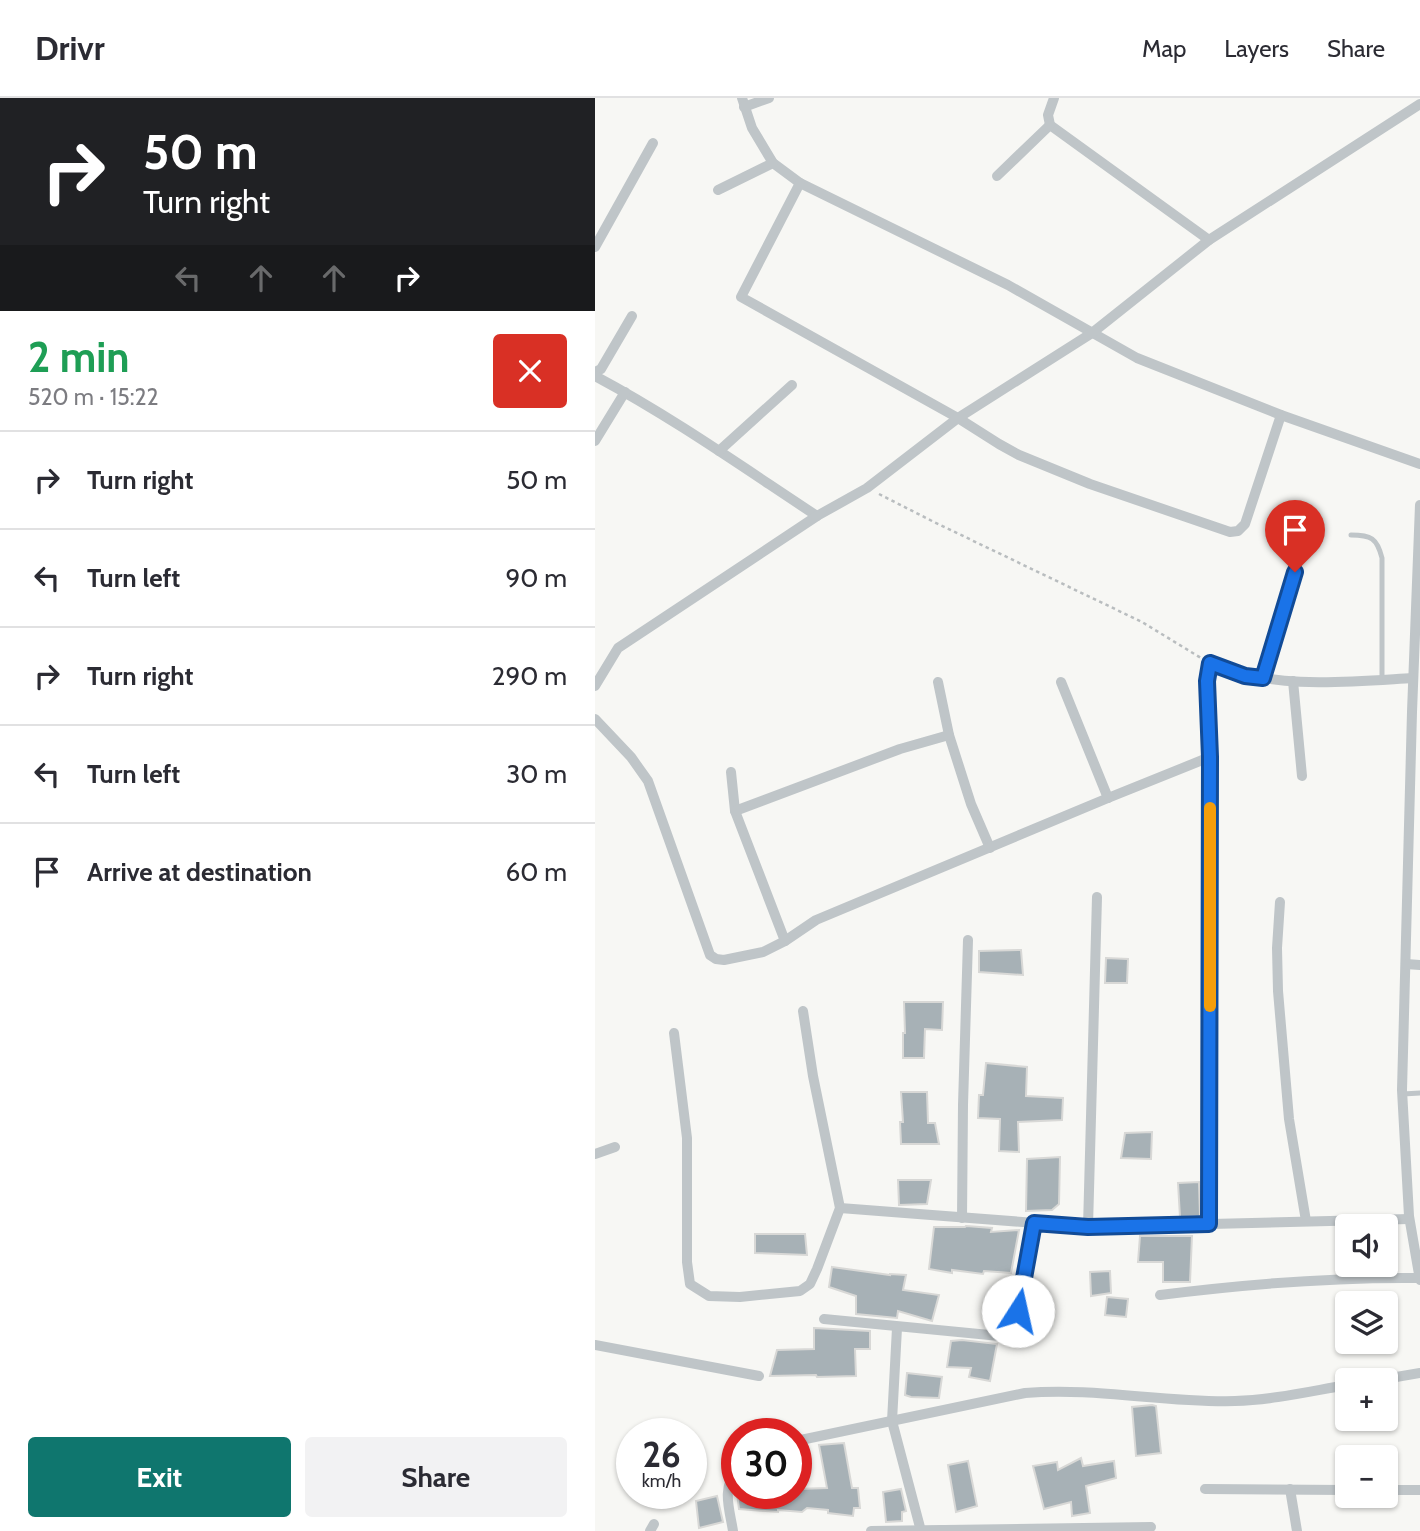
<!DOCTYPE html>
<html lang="en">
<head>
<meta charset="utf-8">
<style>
  body { margin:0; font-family:Cabin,sans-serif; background:#f2f2f3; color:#2b2b33; height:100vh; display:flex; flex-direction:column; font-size:26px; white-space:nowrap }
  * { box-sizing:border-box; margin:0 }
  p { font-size:23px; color:#7c7c81 }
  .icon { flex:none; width:38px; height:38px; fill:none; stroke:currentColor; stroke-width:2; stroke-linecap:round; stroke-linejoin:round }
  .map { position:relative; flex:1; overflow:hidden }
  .panel { display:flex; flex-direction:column; background:#fff; width:595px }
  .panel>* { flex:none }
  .guide { background:#202124; color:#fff; overflow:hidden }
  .controls { position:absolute; left:740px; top:1116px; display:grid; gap:14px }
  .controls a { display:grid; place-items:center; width:63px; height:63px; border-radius:7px; background:#fff; box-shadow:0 2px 5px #0004; font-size:35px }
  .speed { position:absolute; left:21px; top:1320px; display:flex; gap:14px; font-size:35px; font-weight:700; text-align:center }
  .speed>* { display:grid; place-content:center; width:91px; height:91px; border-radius:50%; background:#fff; box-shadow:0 2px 5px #0004; line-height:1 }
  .speed small { font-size:18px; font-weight:400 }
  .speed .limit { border:10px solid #d22; background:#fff; color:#111 }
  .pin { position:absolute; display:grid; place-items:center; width:60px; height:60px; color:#fff; margin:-72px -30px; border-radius:50% 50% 50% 0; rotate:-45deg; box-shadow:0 0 7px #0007 }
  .pin .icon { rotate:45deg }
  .me { position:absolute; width:77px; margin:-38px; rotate:10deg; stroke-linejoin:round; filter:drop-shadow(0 0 5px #0008) }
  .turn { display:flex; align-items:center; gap:24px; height:147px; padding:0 28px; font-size:32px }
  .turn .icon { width:91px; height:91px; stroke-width:2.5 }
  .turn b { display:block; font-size:49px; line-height:60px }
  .lanes { display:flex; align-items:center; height:66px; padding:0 28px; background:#0003; justify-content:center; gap:35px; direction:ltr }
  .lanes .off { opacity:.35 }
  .round { display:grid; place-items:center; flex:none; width:74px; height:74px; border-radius:7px; background:#f2f2f3 }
  .head { display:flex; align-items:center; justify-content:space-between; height:119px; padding:0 28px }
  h1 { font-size:42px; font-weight:700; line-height:52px; color:#1e9e55 }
  .cta { display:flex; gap:14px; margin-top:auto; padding:14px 28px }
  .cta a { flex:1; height:80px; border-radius:7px; background:#0f766e; color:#fff; font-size:28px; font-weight:700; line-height:80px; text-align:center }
  .cta a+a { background:#f2f2f3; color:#2b2b33 }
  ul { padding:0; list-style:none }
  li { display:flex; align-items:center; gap:21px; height:98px; padding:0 28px; border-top:2px solid #e1e1e2 }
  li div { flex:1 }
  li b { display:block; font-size:26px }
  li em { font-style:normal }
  header { display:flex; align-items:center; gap:42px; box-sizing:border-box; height:98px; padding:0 35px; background:#fff; border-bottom:2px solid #e1e1e2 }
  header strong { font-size:33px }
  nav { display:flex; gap:38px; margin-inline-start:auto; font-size:24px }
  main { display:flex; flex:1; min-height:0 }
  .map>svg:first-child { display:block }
  .building { fill:#a7b1b6; stroke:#d8d8d6; stroke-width:2 }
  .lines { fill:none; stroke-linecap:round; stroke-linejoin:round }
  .path { stroke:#b9bdbf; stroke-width:2.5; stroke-dasharray:3.5 3.5; stroke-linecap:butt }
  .lane { stroke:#bfc5c8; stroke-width:5 }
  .street { stroke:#bfc5c8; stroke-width:10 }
  .route-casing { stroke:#114b97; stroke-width:18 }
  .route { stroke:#1a73e8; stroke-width:12 }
  .slow { stroke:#f59e0b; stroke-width:12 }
</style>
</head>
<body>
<header>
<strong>Drivr</strong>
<nav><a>Map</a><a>Layers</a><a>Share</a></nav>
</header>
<main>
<section class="panel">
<div class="guide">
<div class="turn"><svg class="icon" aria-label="right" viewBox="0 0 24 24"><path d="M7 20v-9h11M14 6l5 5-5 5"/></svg><div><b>50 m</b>Turn right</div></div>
<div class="lanes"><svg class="icon off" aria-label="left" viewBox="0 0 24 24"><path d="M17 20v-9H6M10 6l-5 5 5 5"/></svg><svg class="icon off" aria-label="ahead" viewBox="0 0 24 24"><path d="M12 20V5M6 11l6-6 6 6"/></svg><svg class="icon off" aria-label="ahead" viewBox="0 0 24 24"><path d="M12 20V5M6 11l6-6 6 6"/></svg><svg class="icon" aria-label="right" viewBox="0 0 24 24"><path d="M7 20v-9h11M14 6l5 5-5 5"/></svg></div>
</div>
<div class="head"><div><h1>2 min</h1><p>520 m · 15:22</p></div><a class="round" style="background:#d93025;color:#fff"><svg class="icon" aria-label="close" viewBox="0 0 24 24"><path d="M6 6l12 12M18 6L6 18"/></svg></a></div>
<ul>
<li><svg class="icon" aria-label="right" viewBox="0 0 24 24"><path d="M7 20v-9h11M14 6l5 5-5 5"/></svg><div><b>Turn right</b></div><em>50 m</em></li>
<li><svg class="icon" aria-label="left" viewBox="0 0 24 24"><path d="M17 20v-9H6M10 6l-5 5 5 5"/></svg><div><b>Turn left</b></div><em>90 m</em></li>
<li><svg class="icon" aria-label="right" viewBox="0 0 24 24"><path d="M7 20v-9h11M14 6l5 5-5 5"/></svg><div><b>Turn right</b></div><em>290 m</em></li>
<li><svg class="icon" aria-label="left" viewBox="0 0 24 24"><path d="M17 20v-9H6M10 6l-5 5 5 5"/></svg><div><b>Turn left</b></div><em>30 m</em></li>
<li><svg class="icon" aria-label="arrive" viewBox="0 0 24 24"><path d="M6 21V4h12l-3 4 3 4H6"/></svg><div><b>Arrive at destination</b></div><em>60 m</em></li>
</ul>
<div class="cta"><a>Exit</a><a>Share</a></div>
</section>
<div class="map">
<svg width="825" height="1433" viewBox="0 0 825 1433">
  <rect width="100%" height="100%" fill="#f7f7f4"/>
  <g class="building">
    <path d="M426,852L428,877L384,874V853Z"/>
    <path d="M511,860L533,861L532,885H510Z"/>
    <path d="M309,904H348L347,932L330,931L329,960H308V935H310Z"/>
    <path d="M391,965L432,969L431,998L468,1000L467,1022L423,1024L424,1054L404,1053L405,1021L383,1020L384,997H388Z"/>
    <path d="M306,994H332L333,1025H340L344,1046H306L305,1024H308Z"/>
    <path d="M557,1034L556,1061L526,1060L530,1035Z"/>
    <path d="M465,1059L464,1106L457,1112L431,1113L432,1061Z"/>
    <path d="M303,1082H336L332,1106L304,1107Z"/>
    <path d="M604,1084L605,1118L585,1119L583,1085Z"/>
    <path d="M371,1128L397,1130L396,1134L424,1132L416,1175L389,1173L388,1176L357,1172V1175L334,1171L339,1129H370Z"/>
    <path d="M160,1136H210L212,1157L160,1155Z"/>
    <path d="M545,1138H597L595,1184H568V1164H543Z"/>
    <path d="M237,1169L295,1177V1176L311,1177L308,1192L344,1197L337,1223L303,1213L302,1220L261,1216V1198L234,1189Z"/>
    <path d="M515,1173L516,1195L496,1198L495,1174Z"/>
    <path d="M512,1199L533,1201L531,1219L510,1217Z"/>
    <path d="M219,1230L275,1233V1251H260L261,1278L222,1279L221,1277L175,1278L182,1252L219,1251Z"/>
    <path d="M367,1242L402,1246L395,1283L374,1279L376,1270L352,1269L356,1243Z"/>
    <path d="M312,1275L347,1279L344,1300L316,1299L310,1297Z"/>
    <path d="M557,1307L561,1308L566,1355L541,1358L537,1309Z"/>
    <path d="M249,1345L257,1390H263L265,1410H259L258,1418L233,1415V1412L212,1410L207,1414L183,1412V1414L144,1411L142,1395H201V1391L232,1390L224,1347Z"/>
    <path d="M486,1360L488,1368L519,1363L521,1380L491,1388L495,1415L477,1418L476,1404L449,1411L438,1368L462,1364L463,1372Z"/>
    <path d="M373,1363L382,1408L361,1414L353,1367Z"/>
    <path d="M306,1391L311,1413L307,1414V1423L291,1424L288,1394Z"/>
    <path d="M122,1398L128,1424L104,1430L101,1403Z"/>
  </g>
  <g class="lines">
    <path class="path" d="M284,396L339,424L547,524L606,560"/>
    <g class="lane">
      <path d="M756,437C776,437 782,440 787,460V582"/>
      <path d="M808,996L825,995"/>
    </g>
    <g class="street">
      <path d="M147,0L157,30L178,65L205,85L413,187L542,260L686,317L825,366"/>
      <path d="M459,0L453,17L455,27L614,142"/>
      <path d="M149,9L174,0"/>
      <path d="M402,78L455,27"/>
      <path d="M205,85L146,199L363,320L404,346L424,357L495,386L635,434L643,433L650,426L686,317"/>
      <path d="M123,92L178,65"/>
      <path d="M0,149L58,45"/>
      <path d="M0,274L6,271L37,218"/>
      <path d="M0,278C77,319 149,370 222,418"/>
      <path d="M0,343L30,294"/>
      <path d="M124,353L197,287"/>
      <path d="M825,407L817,614L807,992L814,1118L825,1182"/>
      <path d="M668,580L708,447"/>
      <path d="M698,583L707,678"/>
      <path d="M343,584L354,637L376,706L395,750"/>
      <path d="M466,584L513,700"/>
      <path d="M0,588L23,550L222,418L272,390L363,320L497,235L614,142L825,6"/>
      <path d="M0,621L36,659L53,683L115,857L121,861L129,862L168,854L190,843L221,822L513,700L615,659"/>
      <path d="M136,674L140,713L190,843"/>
      <path d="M140,713L305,651L354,637"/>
      <path d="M685,804L682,850L683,893L694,1021L711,1123"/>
      <path d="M811,866L825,867"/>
      <path d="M79,935L92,1040V1164L95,1186L114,1198L145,1199L205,1193L215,1186L222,1171L245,1110L218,978L208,913"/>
      <path d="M0,1056L20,1049"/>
      <path d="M245,1110L493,1129L814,1121"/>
      <path d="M367,1120L368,1007L373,842"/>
      <path d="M614,1126L615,659L612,584L615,565C678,592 751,584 818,580"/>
      <path d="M493,1129L502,799"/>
      <path d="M565,1197C652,1186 738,1179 825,1180"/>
      <path d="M229,1221L415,1239L419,1235L439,1125"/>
      <path d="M302,1230L297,1323L326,1433"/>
      <path d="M0,1247L164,1278"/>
      <path d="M778,1283L825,1275"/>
      <path d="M201,1343L430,1295C500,1289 570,1305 640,1303C678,1302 716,1293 752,1287"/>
      <path d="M610,1391L752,1392"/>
      <path d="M695,1391L702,1433"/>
      <path d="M791,1392H825"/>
      <path d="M55,1433L59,1426"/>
      <path d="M138,1433C135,1413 126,1389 142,1373"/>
      <path d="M276,1433L556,1429"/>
    </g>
  </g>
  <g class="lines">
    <g class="route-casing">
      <path id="route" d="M423,1213L439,1125L493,1129L614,1126L615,659L612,583L615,565L650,578L668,580L700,474"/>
    </g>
    <use href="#route" class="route"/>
    <path class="slow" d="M615,908V710"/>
  </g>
</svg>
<div class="controls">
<a><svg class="icon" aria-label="sound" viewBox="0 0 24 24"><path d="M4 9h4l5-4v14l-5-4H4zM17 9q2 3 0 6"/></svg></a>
<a><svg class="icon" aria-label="layers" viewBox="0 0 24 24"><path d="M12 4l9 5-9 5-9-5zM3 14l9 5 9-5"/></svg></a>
<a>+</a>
<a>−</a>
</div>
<div class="speed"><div>26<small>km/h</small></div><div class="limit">30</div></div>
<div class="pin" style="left:700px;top:474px;background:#d93025"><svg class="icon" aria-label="arrive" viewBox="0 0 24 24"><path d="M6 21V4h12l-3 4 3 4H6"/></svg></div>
<svg class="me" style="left:423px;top:1213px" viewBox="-20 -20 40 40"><circle r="19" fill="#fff"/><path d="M0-13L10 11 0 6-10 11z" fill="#1a73e8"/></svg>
</div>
</main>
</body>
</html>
